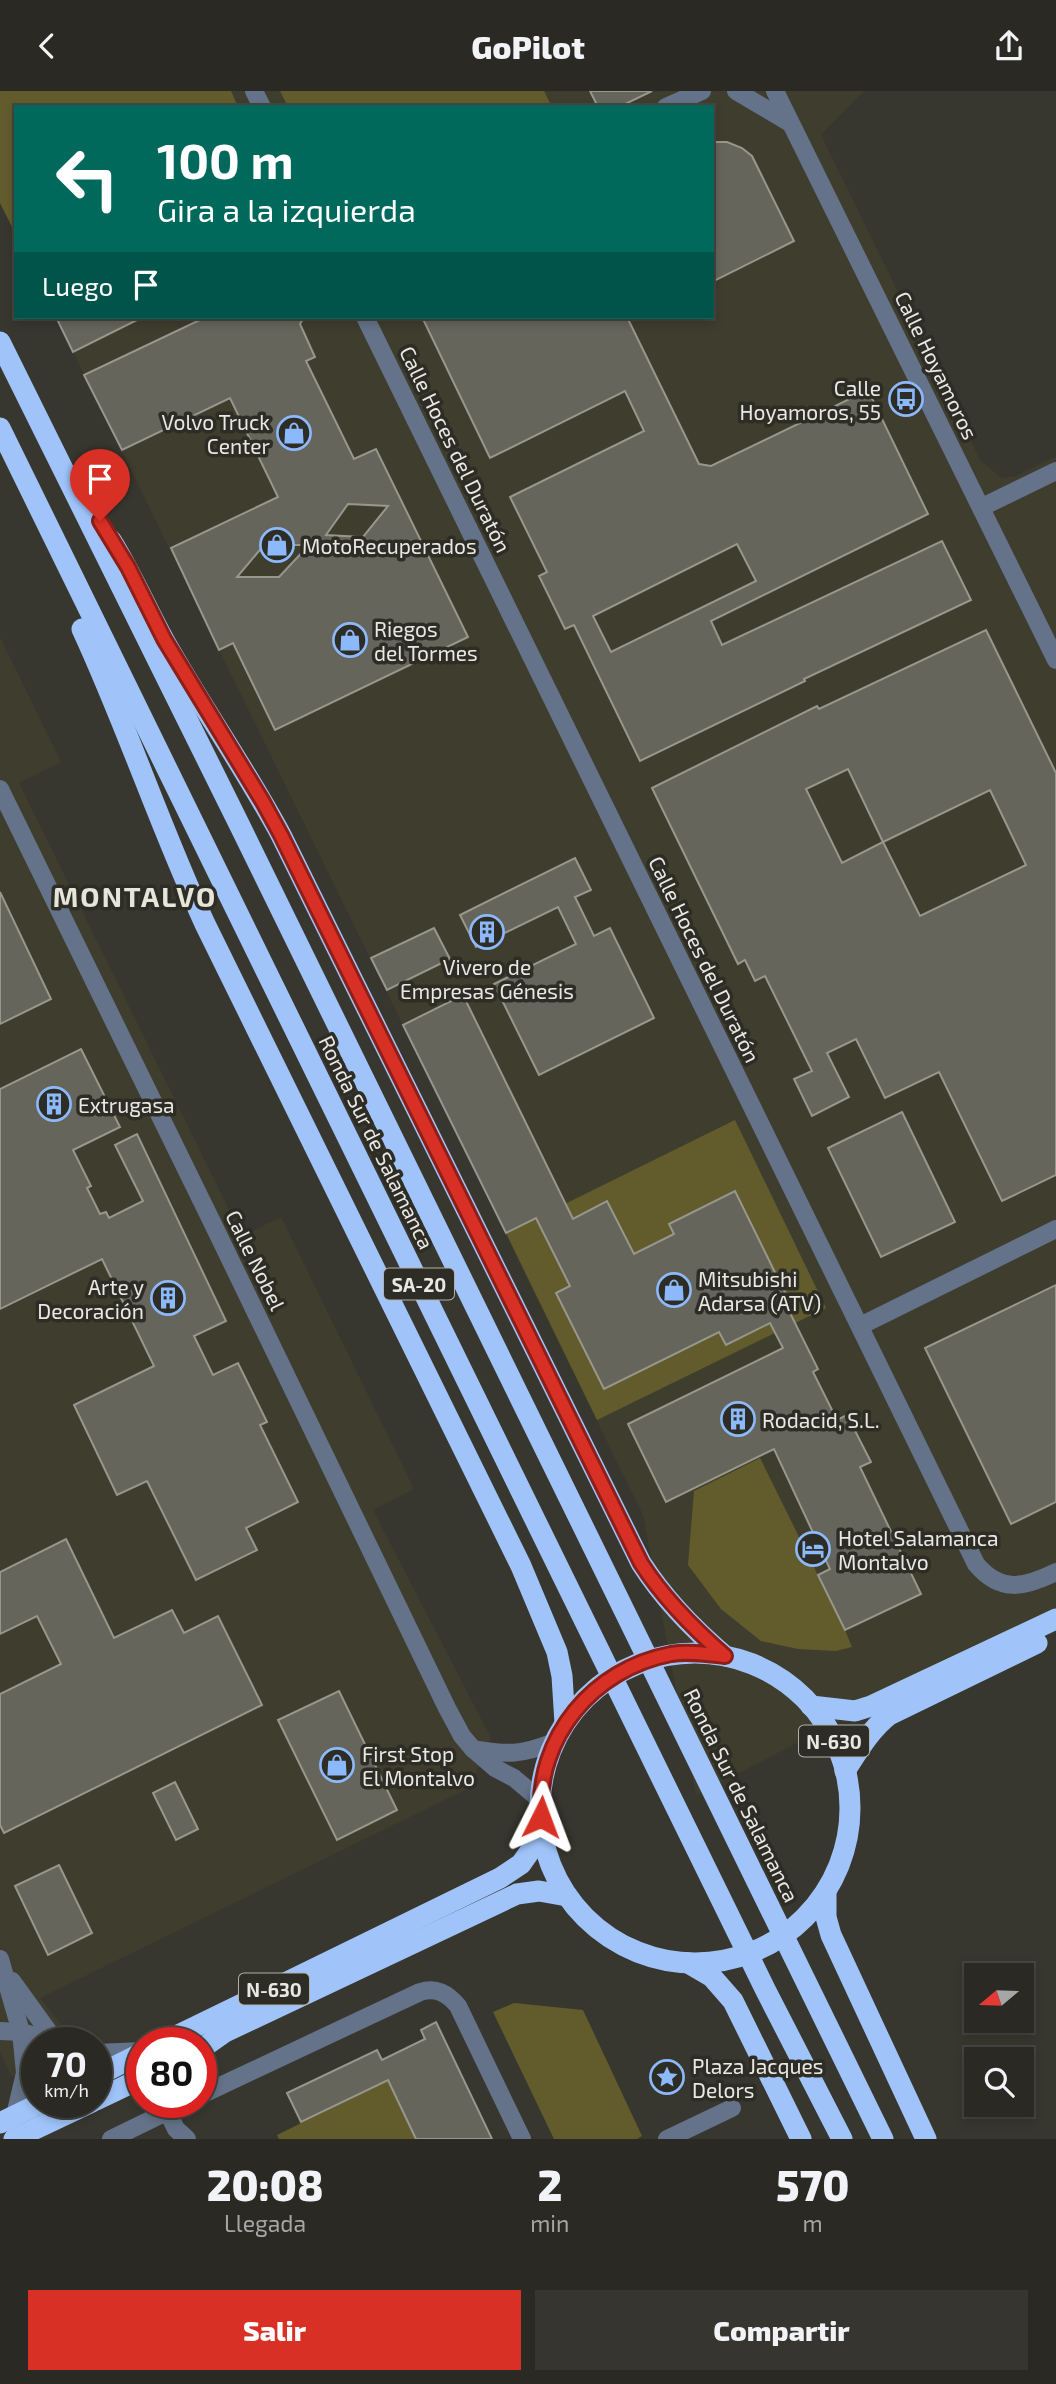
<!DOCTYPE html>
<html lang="es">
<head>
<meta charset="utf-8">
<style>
  body { margin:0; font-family:"Exo 2",sans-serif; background:#363530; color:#f1f3f6; height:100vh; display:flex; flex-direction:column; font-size:26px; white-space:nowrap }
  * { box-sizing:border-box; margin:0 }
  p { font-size:23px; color:#a5a6a6 }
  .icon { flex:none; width:38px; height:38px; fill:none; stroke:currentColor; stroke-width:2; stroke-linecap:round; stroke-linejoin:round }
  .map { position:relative; height:2048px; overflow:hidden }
  .sheet { display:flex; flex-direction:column; background:#2a2923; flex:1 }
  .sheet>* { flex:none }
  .guide { position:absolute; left:14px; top:14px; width:700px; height:214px; border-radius:0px; box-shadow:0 4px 10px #0003,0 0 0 2px #464541; background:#00695c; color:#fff; overflow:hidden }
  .needle { width:46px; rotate:251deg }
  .controls { position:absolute; left:964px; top:1872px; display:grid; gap:14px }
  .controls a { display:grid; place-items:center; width:70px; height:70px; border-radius:0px; background:#2a2923; box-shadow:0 4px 10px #0003,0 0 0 2px #464541; font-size:35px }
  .speed { position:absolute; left:21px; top:1936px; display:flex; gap:14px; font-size:35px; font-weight:700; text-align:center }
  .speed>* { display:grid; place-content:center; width:91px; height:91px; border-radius:50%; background:#2a2923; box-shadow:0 4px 10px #0003,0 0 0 2px #464541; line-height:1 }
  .speed small { font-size:18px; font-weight:400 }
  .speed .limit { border:10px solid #d22; background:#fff; color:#111 }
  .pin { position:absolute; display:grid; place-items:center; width:60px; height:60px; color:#fff; margin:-72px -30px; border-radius:50% 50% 50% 0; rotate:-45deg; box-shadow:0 0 7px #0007 }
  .pin .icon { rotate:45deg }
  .me { position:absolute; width:77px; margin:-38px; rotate:3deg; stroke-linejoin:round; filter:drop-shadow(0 0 5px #0008) }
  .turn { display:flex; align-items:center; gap:24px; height:147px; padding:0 28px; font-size:32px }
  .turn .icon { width:91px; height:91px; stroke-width:2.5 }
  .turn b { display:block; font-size:49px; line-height:60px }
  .then { display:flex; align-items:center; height:66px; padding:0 28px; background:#0003; gap:14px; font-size:26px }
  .eta { display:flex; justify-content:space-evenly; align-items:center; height:119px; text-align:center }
  .eta b { font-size:42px; font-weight:800; line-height:49px }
  .primary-button { display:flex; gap:14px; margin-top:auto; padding:14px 28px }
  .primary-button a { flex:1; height:80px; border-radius:0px; background:#d93025; color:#fff; font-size:28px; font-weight:800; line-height:80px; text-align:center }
  .primary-button a+a { background:#363530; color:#f1f3f6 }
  header { display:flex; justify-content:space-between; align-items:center; height:91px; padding:0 28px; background:#2a2923; font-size:32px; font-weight:800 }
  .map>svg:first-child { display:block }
  .built { fill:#3f3d2e }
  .green { fill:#625c2d }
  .building { fill:#66655b; stroke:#98978d; stroke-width:2; fill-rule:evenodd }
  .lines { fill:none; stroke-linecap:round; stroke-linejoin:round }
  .street { stroke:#647389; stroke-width:18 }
  .highway { stroke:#a0c4fa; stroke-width:21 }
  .route-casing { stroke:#8d1f18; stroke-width:18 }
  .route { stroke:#d93025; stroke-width:12 }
  .labels { text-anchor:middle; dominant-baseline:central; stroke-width:7; stroke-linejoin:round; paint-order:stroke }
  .shield { fill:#2e2d25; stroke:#b1b1aa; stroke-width:2 }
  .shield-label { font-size:19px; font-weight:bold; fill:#e9e9e3 }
  .street-label { font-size:21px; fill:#e9e9e3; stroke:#2e2d25 }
  .poi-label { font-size:21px; fill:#e9e9e3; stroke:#2e2d25; text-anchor:start }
  .district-label { font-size:28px; font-weight:bold; letter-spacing:2px; fill:#e6e5da; stroke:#2e2d25 }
</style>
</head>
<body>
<header><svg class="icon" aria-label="back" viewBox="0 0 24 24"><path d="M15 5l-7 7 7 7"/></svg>GoPilot<svg class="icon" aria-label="share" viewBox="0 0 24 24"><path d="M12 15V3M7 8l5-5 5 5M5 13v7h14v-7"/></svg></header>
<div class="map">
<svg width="1056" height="2048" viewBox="0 0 1056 2048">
  <rect width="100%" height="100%" fill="#38372f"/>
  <g class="built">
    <path d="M0,0H864L821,44L981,370L1001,387L1016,385L1056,365V1519L696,1704L643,1424L56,226H712V16H16V144L0,112Z"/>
    <path d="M0,546L61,671L19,692L242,1145L281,1126L414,1398L373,1419L491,1647L469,1697L40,1907L60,1932L82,1951H37V1974L12,1986L0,1962Z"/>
  </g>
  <g class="green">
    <path d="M0,0H231L238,16H16V144L0,112Z"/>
    <path d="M280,0H544L552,16H288Z"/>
    <path d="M735,1029L826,1217L597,1329L506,1142Z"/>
    <path d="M760,1367L845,1539L852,1556L836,1560L798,1558L761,1550L721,1518L688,1474L694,1400Z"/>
    <path d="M514,1912L583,1919L642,2045L637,2048H554L493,1921Z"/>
    <path d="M388,1989L416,2048H279L277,2044Z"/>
  </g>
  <g class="building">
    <path d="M590,0H652L619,16H598Z"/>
    <path d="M712,51H727L742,57L752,65L794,150L712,191Z"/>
    <path d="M56,226H143L73,261Z"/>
    <path d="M206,226H304L300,233L315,266L306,270L354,368L376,358L468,546L275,639L233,552L219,559L171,457L278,406L230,307L122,359L84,284ZM348,413L388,415L363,446L326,444ZM264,454H309L279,486H237Z"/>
    <path d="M422,226H627L699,373L711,375L868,299L928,423L711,530L722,554L942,450L971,509L804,588L805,590L640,670L574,534L565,538L539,485L547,481L510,406L644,340L625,300L490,367ZM737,453L756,490L611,561L593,525Z"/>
    <path d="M986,539L1056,682V1084L1002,1110L939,981L885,1007L856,948L827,962L849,1006L812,1025L794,988L812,980L765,885L755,890L745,869L738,873L652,697L817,615L819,618ZM848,678L883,751L842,772L806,698ZM990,699L1026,774L920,825L883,751Z"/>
    <path d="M575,767L591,799L575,806L594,845L610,837L654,927L539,984L494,893L576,853L558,816L476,856L460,824Z"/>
    <path d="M0,801L51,908L0,933Z"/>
    <path d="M434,837L450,868L387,899L371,867Z"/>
    <path d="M463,904L573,1128L607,1110L634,1163L674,1143L669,1133L735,1100L794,1220L790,1222L818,1278L813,1281L837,1329L847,1324L871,1371L860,1376L921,1503L845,1539L818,1484L830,1478L774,1358L666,1411L628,1333L783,1257L770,1232L726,1254L719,1241L604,1298L556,1202L570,1195L536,1127L506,1142L403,934Z"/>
    <path d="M81,958L120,1036L73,1059L91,1095L87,1097L100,1123L106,1121L109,1127L143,1110L115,1054L137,1043L226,1230L194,1245L213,1284L238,1272L267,1331L260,1334L298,1411L246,1437L257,1459L196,1489L147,1390L117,1404L74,1314L154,1275L102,1168L0,1218V998Z"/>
    <path d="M902,1021L955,1131L881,1166L828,1057Z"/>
    <path d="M1056,1194V1411L1011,1433L925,1257Z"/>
    <path d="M66,1448L114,1547L172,1519L184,1542L218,1525L262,1614L4,1742L0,1734V1603L61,1573L37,1525L0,1543V1481Z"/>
    <path d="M339,1600L397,1719L337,1749L278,1629Z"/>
    <path d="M175,1691L198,1738L176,1749L153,1702Z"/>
    <path d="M59,1774L92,1842L48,1864L15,1795Z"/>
    <path d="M436,1931L492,2048H416L388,1989L301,2031L287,2002L377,1959L382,1969L425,1948L421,1939Z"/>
  </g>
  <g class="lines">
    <g class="street">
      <path d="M254,0L262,16"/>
      <path d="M736,0L790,32"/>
      <path d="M775,0L1056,569"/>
      <path d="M666,16L702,0"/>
      <path d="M365,226L976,1473C1001,1503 1025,1496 1056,1481"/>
      <path d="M982,416L1056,380"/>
      <path d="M0,698L212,1131L447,1617L462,1645L473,1658L495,1677L514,1687L540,1709"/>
      <path d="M860,1235L1056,1138"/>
      <path d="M473,1658C508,1664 521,1664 554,1651"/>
      <path d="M0,1868L21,1941L25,1982L15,2024"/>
      <path d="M12,1890L56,1951"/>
      <path d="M0,1940L21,1941L56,1951"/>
      <path d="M96,1962L142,1960"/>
      <path d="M201,2004L420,1901C436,1896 447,1902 458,1915L522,2048"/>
      <path d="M167,2020L176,2038L187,2048"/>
      <path d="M111,2048L187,2011"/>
      <path d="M667,2048L732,2017"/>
    </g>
    <g class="highway">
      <path d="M0,251L240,735L883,2048"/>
      <path d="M0,337L765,1898L842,2048"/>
      <path d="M111,449C131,481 146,516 164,549C201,615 245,677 281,744L641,1472C664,1508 692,1537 725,1565"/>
      <path d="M82,538C127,635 160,736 205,833L521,1475L557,1561L562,1585L565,1632"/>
      <circle cx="695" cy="1717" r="155"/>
      <path d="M811,1615L855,1620L871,1615L1056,1528"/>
      <path d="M845,1680C858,1660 870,1639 889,1624L1037,1552"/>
      <path d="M826,1800V1826L831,1844L926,2048"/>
      <path d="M688,1872L712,1886L733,1910L801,2048"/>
      <path d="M164,1951L500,1787L521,1773L542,1743"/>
      <path d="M201,1958L225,1941L517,1803L539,1800L567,1805"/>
      <path d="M96,1985L142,1962"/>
      <path d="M96,2009L142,1987"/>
      <path d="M0,2032L43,2011"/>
      <path d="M14,2048L92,2011"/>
    </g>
  </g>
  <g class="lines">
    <g class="route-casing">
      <path id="route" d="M100,430L128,476L164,548L263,711L281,744L641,1472C664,1508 693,1537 725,1565C707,1563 689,1560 671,1563C593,1578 536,1646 541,1726"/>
    </g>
    <use href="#route" class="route"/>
  </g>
  <defs>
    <g id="bus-ring" transform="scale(1.75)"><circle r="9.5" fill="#2e2d25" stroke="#8cb9fc" stroke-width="1.5"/><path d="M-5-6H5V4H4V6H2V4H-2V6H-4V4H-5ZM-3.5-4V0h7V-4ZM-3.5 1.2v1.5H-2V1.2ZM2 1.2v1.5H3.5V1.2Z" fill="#8cb9fc"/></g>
    <g id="shop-ring" transform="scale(1.75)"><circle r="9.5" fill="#2e2d25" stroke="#8cb9fc" stroke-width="1.5"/><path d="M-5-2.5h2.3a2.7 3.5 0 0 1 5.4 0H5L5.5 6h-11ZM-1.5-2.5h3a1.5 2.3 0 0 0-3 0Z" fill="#8cb9fc"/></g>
    <g id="building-ring" transform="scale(1.75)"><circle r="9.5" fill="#2e2d25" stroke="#8cb9fc" stroke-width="1.5"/><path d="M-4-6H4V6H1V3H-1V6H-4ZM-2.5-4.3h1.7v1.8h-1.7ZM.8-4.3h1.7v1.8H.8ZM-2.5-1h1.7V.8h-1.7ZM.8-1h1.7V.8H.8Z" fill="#8cb9fc"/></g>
    <g id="hotel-ring" transform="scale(1.75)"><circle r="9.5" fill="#2e2d25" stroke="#8cb9fc" stroke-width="1.5"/><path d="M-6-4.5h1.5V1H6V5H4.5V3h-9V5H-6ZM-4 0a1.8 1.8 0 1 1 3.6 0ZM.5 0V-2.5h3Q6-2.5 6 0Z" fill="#8cb9fc"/></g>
    <g id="sight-ring" transform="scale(1.75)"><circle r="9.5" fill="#2e2d25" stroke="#8cb9fc" stroke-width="1.5"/><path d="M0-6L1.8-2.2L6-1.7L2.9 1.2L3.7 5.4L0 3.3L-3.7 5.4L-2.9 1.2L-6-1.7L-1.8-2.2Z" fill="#8cb9fc"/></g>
  </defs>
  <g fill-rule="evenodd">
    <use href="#bus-ring" x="906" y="308"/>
    <use href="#shop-ring" x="294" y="342"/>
    <use href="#shop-ring" x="277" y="454"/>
    <use href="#shop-ring" x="350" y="549"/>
    <use href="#building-ring" x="487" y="841"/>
    <use href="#building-ring" x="54" y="1013"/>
    <use href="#shop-ring" x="674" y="1199"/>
    <use href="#building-ring" x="168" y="1207"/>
    <use href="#building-ring" x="738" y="1328"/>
    <use href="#hotel-ring" x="813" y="1458"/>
    <use href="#shop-ring" x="337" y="1674"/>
    <use href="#sight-ring" x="667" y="1986"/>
  </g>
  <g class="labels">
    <g class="shield">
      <rect x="384" y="1177.5" width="70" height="31" rx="5"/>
      <rect x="799" y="1634.5" width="70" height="31" rx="5"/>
      <rect x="239" y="1882.5" width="70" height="31" rx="5"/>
    </g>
    <g class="shield-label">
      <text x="419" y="1193">SA-20</text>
      <text x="834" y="1650">N-630</text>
      <text x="274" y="1898">N-630</text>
    </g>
    <g class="street-label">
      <text transform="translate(937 274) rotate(64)">Calle Hoyamoros</text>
      <text transform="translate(456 358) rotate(64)">Calle Hoces del Duratón</text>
      <text transform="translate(705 868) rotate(64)">Calle Hoces del Duratón</text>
      <text transform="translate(377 1051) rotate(64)">Ronda Sur de Salamanca</text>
      <text transform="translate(256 1169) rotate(64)">Calle Nobel</text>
      <text transform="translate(742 1704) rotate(64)">Ronda Sur de Salamanca</text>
    </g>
    <g class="poi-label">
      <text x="881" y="296" text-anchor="end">Calle<tspan x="881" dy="24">Hoyamoros, 55</tspan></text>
      <text x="270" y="330" text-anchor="end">Volvo Truck<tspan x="270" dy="24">Center</tspan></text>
      <text x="302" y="454">MotoRecuperados</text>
      <text x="374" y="537">Riegos<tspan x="374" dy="24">del Tormes</tspan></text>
      <text x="487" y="875" text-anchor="middle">Vivero de<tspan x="487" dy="24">Empresas Génesis</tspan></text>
      <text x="78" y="1013">Extrugasa</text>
      <text x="698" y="1187">Mitsubishi<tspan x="698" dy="24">Adarsa (ATV)</tspan></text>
      <text x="144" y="1195" text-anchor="end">Arte y<tspan x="144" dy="24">Decoración</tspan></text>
      <text x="762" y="1328">Rodacid, S.L.</text>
      <text x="838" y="1446">Hotel Salamanca<tspan x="838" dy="24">Montalvo</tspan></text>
      <text x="362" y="1662">First Stop<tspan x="362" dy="24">El Montalvo</tspan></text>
      <text x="692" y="1974">Plaza Jacques<tspan x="692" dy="24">Delors</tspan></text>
    </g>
    <g class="district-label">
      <text x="135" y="805">MONTALVO</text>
    </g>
  </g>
</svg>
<div class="controls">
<a><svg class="needle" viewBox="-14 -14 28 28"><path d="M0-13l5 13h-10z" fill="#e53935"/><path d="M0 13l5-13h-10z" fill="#a5a6a6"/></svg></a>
<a><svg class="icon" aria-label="search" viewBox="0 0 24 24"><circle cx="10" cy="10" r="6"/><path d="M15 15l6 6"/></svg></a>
</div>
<div class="speed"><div>70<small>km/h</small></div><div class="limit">80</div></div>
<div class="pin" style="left:100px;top:430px;background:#d93025"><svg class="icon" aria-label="arrive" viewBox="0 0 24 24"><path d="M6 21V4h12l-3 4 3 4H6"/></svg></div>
<svg class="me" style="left:541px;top:1726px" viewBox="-20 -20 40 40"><path d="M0-17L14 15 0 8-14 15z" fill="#d93025" stroke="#fff" stroke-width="4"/></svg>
<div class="guide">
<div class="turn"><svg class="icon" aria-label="left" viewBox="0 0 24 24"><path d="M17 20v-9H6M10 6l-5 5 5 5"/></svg><div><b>100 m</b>Gira a la izquierda</div></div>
<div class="then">Luego<svg class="icon" aria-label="arrive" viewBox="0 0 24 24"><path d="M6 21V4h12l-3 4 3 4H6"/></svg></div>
</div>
</div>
<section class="sheet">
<div class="eta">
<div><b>20:08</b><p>Llegada</p></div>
<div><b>2</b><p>min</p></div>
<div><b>570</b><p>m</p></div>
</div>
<div class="primary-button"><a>Salir</a><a>Compartir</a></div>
</section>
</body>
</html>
